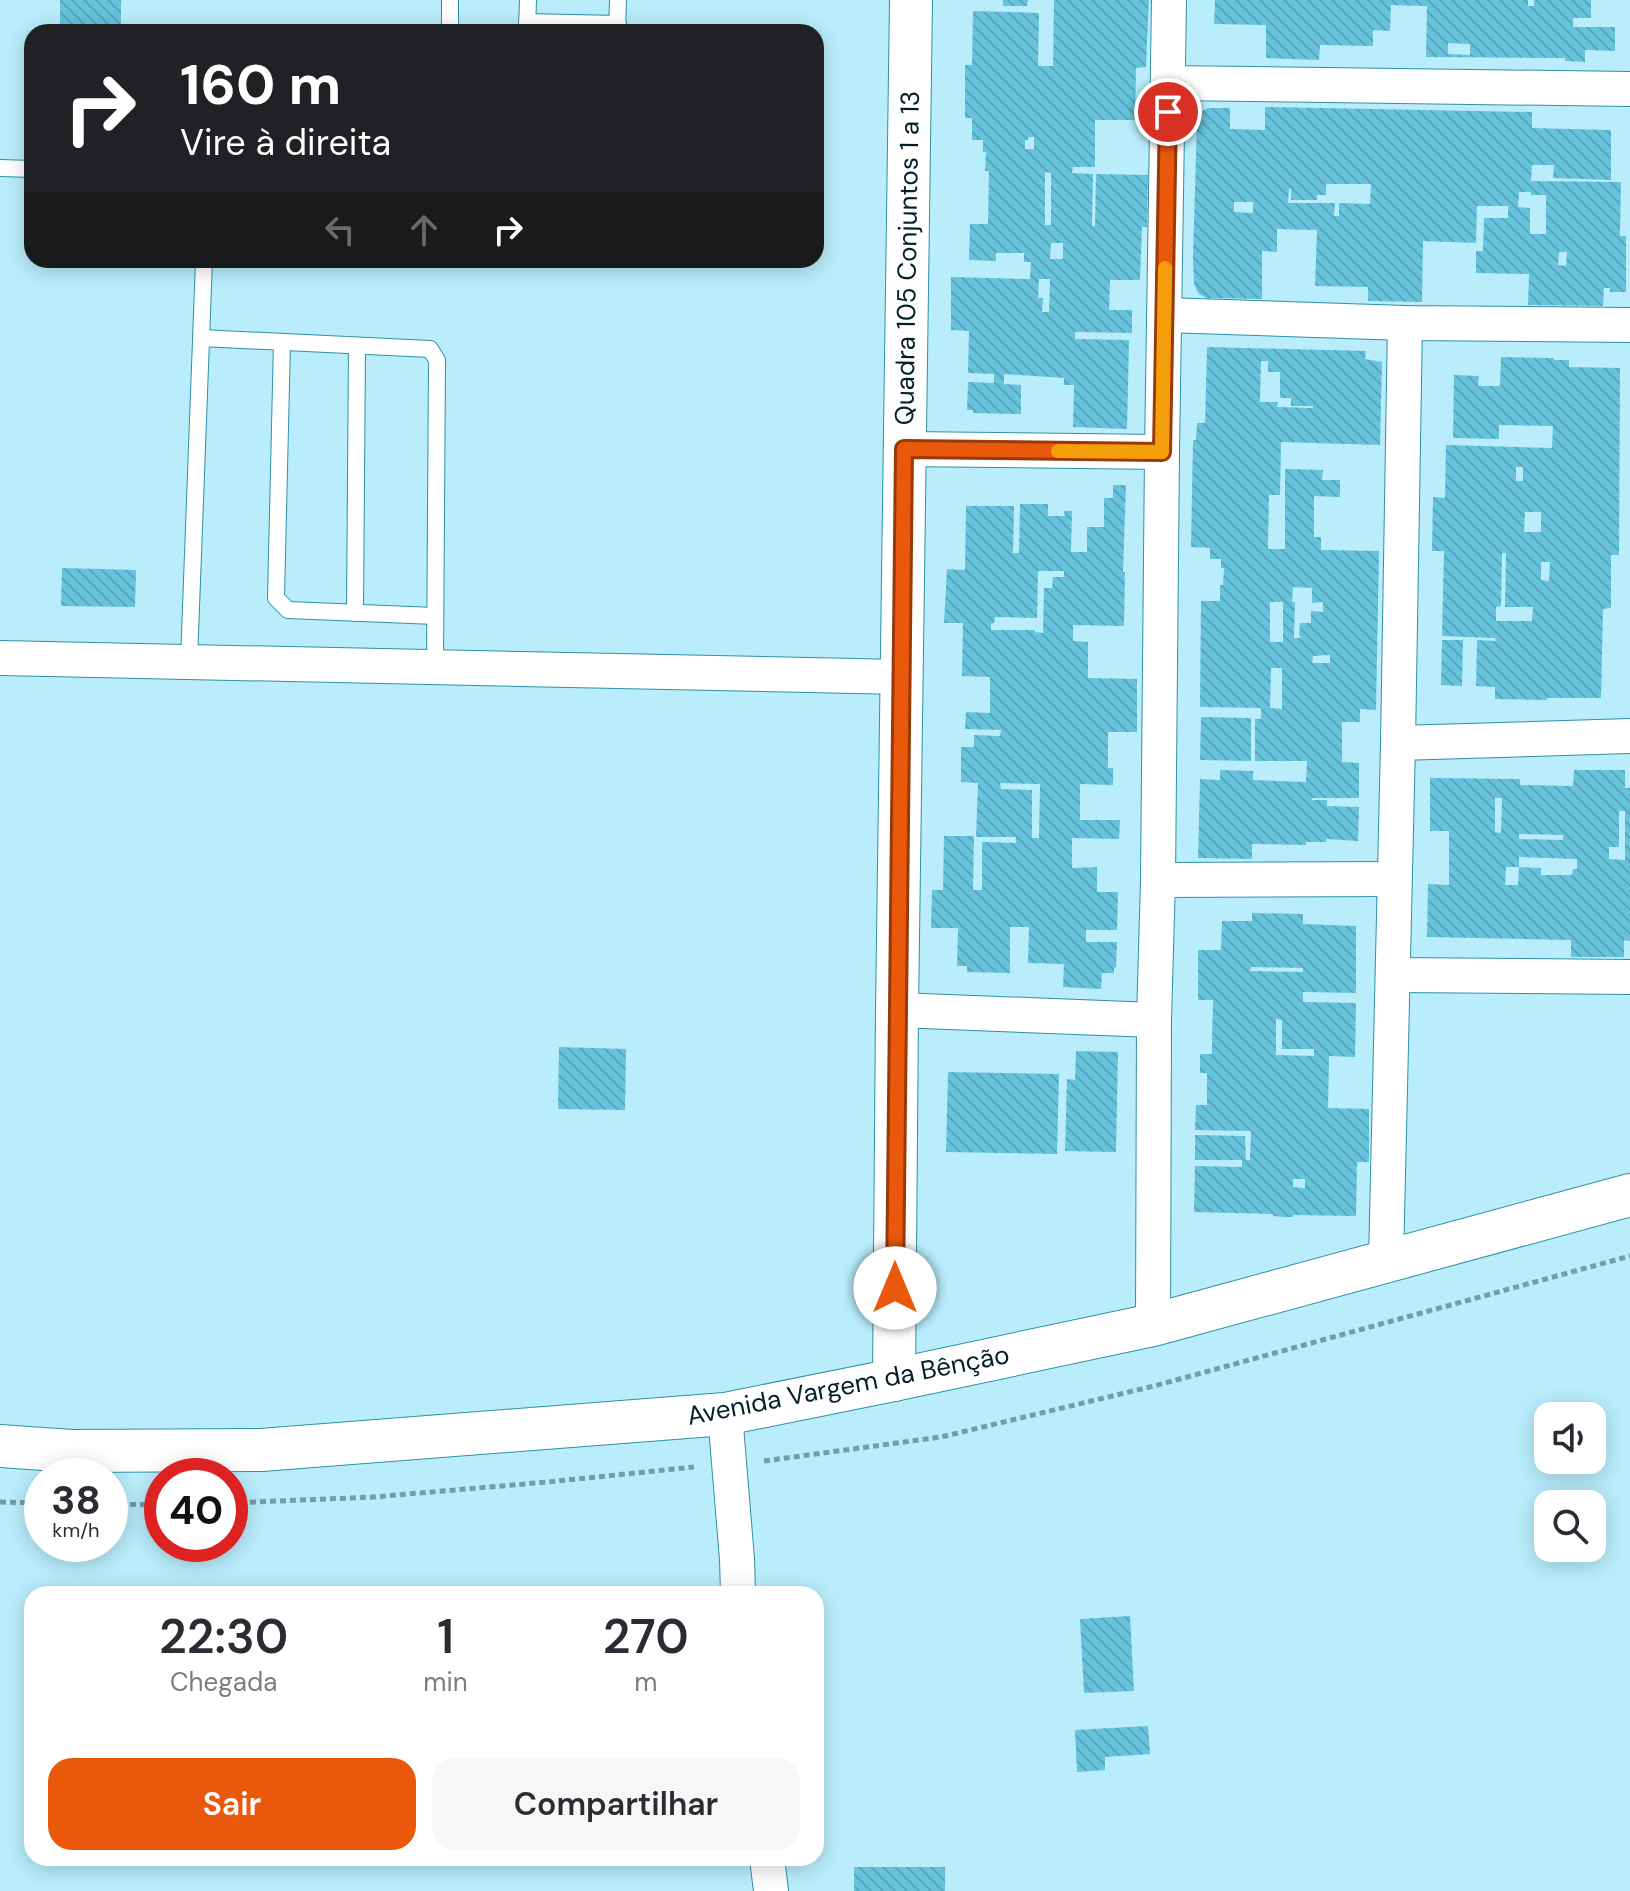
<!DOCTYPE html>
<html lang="pt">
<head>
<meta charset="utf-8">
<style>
  body { margin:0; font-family:"DM Sans",sans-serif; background:#f7f7f7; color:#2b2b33; height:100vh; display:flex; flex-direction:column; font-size:30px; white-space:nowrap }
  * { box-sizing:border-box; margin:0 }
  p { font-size:26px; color:#7c7c81 }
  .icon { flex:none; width:44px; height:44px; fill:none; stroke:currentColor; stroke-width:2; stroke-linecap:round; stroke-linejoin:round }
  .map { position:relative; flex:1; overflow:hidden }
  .details { position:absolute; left:24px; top:1586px; width:800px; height:280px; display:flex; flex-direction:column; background:#fff; border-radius:24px; box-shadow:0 4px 20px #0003 }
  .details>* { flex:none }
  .banner { position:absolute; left:24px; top:24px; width:800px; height:244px; border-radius:24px; box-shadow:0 4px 20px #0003; background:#202124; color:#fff; overflow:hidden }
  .fabs { position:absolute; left:1534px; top:1402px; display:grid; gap:16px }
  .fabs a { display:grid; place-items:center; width:72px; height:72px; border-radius:16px; background:#fff; box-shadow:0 4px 20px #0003; font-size:40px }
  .speed { position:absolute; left:24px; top:1458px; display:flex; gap:16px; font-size:40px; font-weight:700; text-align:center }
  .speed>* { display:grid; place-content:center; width:104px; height:104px; border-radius:50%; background:#fff; box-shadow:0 4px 20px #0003; line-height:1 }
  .speed small { font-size:20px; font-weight:400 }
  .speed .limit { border:12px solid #d22; background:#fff; color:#111 }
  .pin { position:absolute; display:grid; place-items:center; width:68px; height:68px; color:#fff; margin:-34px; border:4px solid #fff; border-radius:50%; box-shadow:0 2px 8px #0007 }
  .me { position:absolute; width:88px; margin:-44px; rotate:0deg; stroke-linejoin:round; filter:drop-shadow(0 0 6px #0008) }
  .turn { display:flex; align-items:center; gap:28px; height:168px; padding:0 24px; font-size:36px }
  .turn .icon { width:104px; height:104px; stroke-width:2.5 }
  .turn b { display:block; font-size:56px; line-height:68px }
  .lanes { display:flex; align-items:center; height:76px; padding:0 24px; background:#0003; justify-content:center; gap:40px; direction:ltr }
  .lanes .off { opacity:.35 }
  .eta { display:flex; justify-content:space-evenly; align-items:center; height:136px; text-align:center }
  .eta b { font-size:48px; font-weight:600; line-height:56px }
  .button { display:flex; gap:16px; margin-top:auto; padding:16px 24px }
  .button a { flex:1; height:92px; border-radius:24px; background:#ea580c; color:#fff; font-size:32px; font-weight:600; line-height:92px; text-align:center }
  .button a+a { background:#f7f7f7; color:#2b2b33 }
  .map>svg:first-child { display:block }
  .building { fill:url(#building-back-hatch); fill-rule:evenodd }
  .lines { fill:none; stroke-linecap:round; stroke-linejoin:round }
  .service-casing { stroke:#2e90a7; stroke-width:18 }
  .minor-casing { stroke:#2e90a7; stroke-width:36 }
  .tertiary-casing { stroke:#2e90a7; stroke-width:44 }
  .path { stroke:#729da9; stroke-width:5; stroke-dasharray:6 4; stroke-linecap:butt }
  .service { stroke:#fff; stroke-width:16 }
  .minor { stroke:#fff; stroke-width:34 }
  .tertiary { stroke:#fff; stroke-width:42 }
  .route-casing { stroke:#983908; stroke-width:20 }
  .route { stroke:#ea580c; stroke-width:14 }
  .slow { stroke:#f59e0b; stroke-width:14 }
  .labels { text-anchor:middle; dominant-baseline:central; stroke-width:7; stroke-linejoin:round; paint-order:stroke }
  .street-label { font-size:26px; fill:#022027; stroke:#fff }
</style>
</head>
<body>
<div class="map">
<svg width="1630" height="1891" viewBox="0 0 1630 1891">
  <defs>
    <pattern id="building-back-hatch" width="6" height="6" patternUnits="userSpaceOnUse" patternTransform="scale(2)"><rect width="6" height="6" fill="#67c3dc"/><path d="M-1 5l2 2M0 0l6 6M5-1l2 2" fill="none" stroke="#58a7bd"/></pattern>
  </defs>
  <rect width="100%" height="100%" fill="#b9edfc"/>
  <g class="building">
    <rect x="60" y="0" width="61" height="32"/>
    <path d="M1003,0H1028L1027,6H1003Z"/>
    <path d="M1054,0H1149L1146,67L1136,68L1135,120H1095V167H1073L1072,173L1093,174L1092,226H1095L1096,174L1148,175L1147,227H1142L1140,280H1110L1109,310H1132V333L1075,332V339L1129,340L1127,429L1073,427L1074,385H1064V378L1004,374V384L1021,385V414L973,413V410H967L968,382L994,383V374L968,373L969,331L951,330V277L1030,279L1031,262H1024V253H996V261L969,260L970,224H988L989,171H985L986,152H983V140H972V118H965V65H972L973,11L1039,13L1038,66H1053ZM1029,137H1034V149H1025V140H1028ZM1045,172L1051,173V225H1045ZM1051,243H1063V259H1050ZM1039,279H1050L1049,312H1042L1043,298H1038Z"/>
    <path d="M1215,0H1528V6H1534V0H1591V18H1573V27H1615V51L1585,50V62L1565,61V58H1552L1426,57L1427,6L1391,5L1390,31L1373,30V46L1320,45L1319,60L1266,58V25L1214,24ZM1448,43L1470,44V55L1448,54Z"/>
    <path d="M1265,107L1532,112V128L1611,130V180L1553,178L1554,165H1532L1531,181L1621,182L1620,236H1626V292H1610V288H1604L1603,306L1528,305L1529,274L1476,273V251H1483L1484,218H1508V206H1477L1476,243L1423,241L1422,302L1368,301V287L1315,286L1317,230L1277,229V252L1262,251V299L1206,298L1198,293L1194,284L1193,257L1197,120L1202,111L1209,108H1230V129L1265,130ZM1326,184H1371L1370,204L1339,203V216H1334L1335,203H1288L1289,189L1291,188V200H1317V195H1326ZM1519,192H1531V195H1546V234H1530V208L1518,207ZM1234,202H1253V213L1234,212ZM1559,252H1567L1566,266L1558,265Z"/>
    <path d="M1207,347L1366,351L1365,359L1382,362L1380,445L1281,442L1280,495H1269L1268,549H1285V469L1323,470L1322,480H1340V497L1314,496V537H1321V550L1379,551L1376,710L1360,709V722H1342V762L1359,763V798H1312V800H1327V806L1359,807L1358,841L1326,839V842H1306V845L1252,844V859L1198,858L1200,779L1220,780V770L1253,771V780L1306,782L1307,761H1255V719H1261V708L1200,707L1201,601H1220V585H1223L1224,568H1221V559H1210V548L1191,547L1193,440H1196L1197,423H1205ZM1261,361H1268V372H1280V398H1291V406H1313V408L1277,407L1278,402H1260ZM1293,587L1312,588V603L1323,602V612L1311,611V623H1300L1299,636H1301L1300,638H1294L1295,602H1292ZM1270,602H1283V642H1270ZM1330,655V663H1312L1313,656ZM1271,668H1282V709L1270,708Z"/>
    <path d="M1501,357L1554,358V360H1569V367L1620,368L1619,555H1611V608L1603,609L1601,698H1547V700L1495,699V687L1476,686L1477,640L1496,641L1495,638L1442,636L1444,551H1432L1433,497L1445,498L1446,445L1552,448L1553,426L1499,425V439L1453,438L1454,375L1479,376L1478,386H1500ZM1516,467H1523V481H1516ZM1525,512H1541V532H1524ZM1502,553H1506L1505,607H1533L1532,621H1496V607L1501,606ZM1541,562H1550L1549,581L1541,580Z"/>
    <path d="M1113,485H1126L1123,572H1125L1124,626L1073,625V641L1088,642V678L1137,679V732H1108V768H1113V785L1080,784V820H1120L1119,839L1072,838V868L1097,867V892H1118L1117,930H1086V942H1117L1116,968L1114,967V973H1102L1101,989L1063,987L1064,964L1028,963L1029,927H1010V973L967,972V966H957L958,928H931L932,890H943L944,836H974L973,890H982V842L1016,843V837H976L978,783L961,782V747H974V735L1000,736L1001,730L965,729L966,712L990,713V677L962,676L963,623H944L947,569L965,570L966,506H1014L1013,553H1019L1020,504H1048V516H1065L1064,511H1072L1071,552H1087V527H1104V498H1113ZM1038,571H1064V577H1053L1052,588H1044L1043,633L1035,632V630H991V624L994,623L995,617L1037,618ZM1000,783L1040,784L1039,838H1032V790L1001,789Z"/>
    <path d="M62,568L136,570L135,607L61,606Z"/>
    <path d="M1442,640H1463L1462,686L1441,685Z"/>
    <path d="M1201,717L1251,718V761L1200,760Z"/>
    <path d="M1574,770H1625V788H1630V941L1624,940V957H1571V940L1427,937L1428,884L1449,885V831H1430V778L1520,779V785L1573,786ZM1495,798H1502L1501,833L1495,832ZM1619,811H1625V860L1609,859V847H1619ZM1519,834L1563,835V840L1519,839ZM1519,857L1577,859V869H1573L1572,875H1541V868L1519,867L1518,885H1505L1506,867H1519Z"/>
    <path d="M1252,913L1303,914V924L1356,926V993L1303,992V1002L1356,1003L1355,1057L1329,1056L1328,1108L1369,1109V1162H1357L1356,1216L1293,1215V1217H1284L1273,1216V1214L1194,1212L1195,1166L1242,1167V1160H1195V1135L1245,1136L1246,1160H1250L1251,1131L1195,1130L1196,1105H1207V1073H1200V1054H1212V1044L1213,1000H1198V950H1221L1222,921H1252ZM1251,967L1303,968V972L1250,971ZM1276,1019L1282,1020V1049H1314V1056L1276,1055ZM1293,1179H1305V1188L1293,1187Z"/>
    <path d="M559,1047L626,1049L625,1110L558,1109Z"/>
    <path d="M1076,1051L1118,1052L1116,1152L1065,1151L1067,1079L1075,1080Z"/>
    <path d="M948,1072L1059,1074L1057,1154L946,1152Z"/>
    <path d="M1130,1616L1134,1691L1084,1693L1080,1619Z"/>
    <path d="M1148,1726L1150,1754L1105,1757V1770L1077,1772L1075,1730Z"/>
    <rect x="854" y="1867" width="91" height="24"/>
  </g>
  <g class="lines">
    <g class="service-casing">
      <g id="service">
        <path d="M527,22L618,24"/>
        <path d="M527,30L528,0"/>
        <path d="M450,32V0"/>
        <path d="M617,32L618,0"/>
        <path d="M0,168L32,169"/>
        <path d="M201,338L430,349L437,360L435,666"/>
        <path d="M282,342L276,598L288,610L435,616"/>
        <path d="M355,613L357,346"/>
        <path d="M189,661L204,260"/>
      </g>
    </g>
    <g class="minor-casing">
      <g id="minor">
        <path d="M1169,83L1630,89"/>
        <path d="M1164,315L1405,323L1630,325"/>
        <path d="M904,449L1162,452"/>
        <path d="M0,658L902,677"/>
        <path d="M1398,743L1630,736"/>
        <path d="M1158,880L1394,879"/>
        <path d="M1393,975L1630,977"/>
        <path d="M897,1010L1154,1020"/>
        <path d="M1386,1261L1398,743L1405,323"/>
        <path d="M1153,1325L1154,1020L1158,880L1162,452L1169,0"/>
        <path d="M725,1414L737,1559L738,1594"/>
        <path d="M767,1858L771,1891"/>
      </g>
    </g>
    <g class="tertiary-casing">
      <g id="tertiary">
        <path d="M894,1380L897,1010L911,0"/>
        <path d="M0,1446L71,1451L261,1450L725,1414L894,1380L1153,1325L1630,1195"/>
      </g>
    </g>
    <g class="path">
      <path d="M764,1461L941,1437L1154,1386L1630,1256"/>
      <path d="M0,1502L42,1503"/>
      <path d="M230,1503L373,1497L548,1482L694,1467"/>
      <path d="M110,1504L162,1505"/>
    </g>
    <use href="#service" class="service"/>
    <use href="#minor" class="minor"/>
    <use href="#tertiary" class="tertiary"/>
  </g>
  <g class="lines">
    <g class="route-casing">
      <path id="route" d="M895,1288L904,449L1162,452L1168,112"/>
    </g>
    <use href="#route" class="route"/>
    <path class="slow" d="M1058,451L1162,452L1165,268"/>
  </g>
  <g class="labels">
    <g class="street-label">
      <text transform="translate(907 258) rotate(-89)">Quadra 105 Conjuntos 1 a 13</text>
      <text transform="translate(848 1385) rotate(-11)">Avenida Vargem da Bênção</text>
    </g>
  </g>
</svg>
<div class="fabs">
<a><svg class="icon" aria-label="sound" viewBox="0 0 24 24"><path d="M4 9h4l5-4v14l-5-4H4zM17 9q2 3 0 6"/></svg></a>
<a><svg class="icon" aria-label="search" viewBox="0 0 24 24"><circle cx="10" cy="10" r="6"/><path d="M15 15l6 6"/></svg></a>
</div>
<div class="speed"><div>38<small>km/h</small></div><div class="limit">40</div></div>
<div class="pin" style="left:1168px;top:112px;background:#d93025"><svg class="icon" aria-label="arrive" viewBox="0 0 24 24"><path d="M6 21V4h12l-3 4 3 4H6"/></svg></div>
<svg class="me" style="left:895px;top:1288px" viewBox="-20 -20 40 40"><circle r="19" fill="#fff"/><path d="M0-13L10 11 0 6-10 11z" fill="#ea580c"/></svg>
<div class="banner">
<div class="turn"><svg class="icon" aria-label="right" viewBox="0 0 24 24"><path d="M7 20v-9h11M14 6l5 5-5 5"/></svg><div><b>160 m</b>Vire à direita</div></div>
<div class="lanes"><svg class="icon off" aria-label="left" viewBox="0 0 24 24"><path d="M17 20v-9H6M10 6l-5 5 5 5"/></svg><svg class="icon off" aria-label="ahead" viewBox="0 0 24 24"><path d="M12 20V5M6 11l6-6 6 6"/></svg><svg class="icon" aria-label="right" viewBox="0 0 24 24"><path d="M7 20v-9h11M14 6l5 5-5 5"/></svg></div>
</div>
<section class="details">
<div class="eta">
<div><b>22:30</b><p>Chegada</p></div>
<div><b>1</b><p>min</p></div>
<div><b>270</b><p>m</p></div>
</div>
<div class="button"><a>Sair</a><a>Compartilhar</a></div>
</section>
</div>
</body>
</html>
